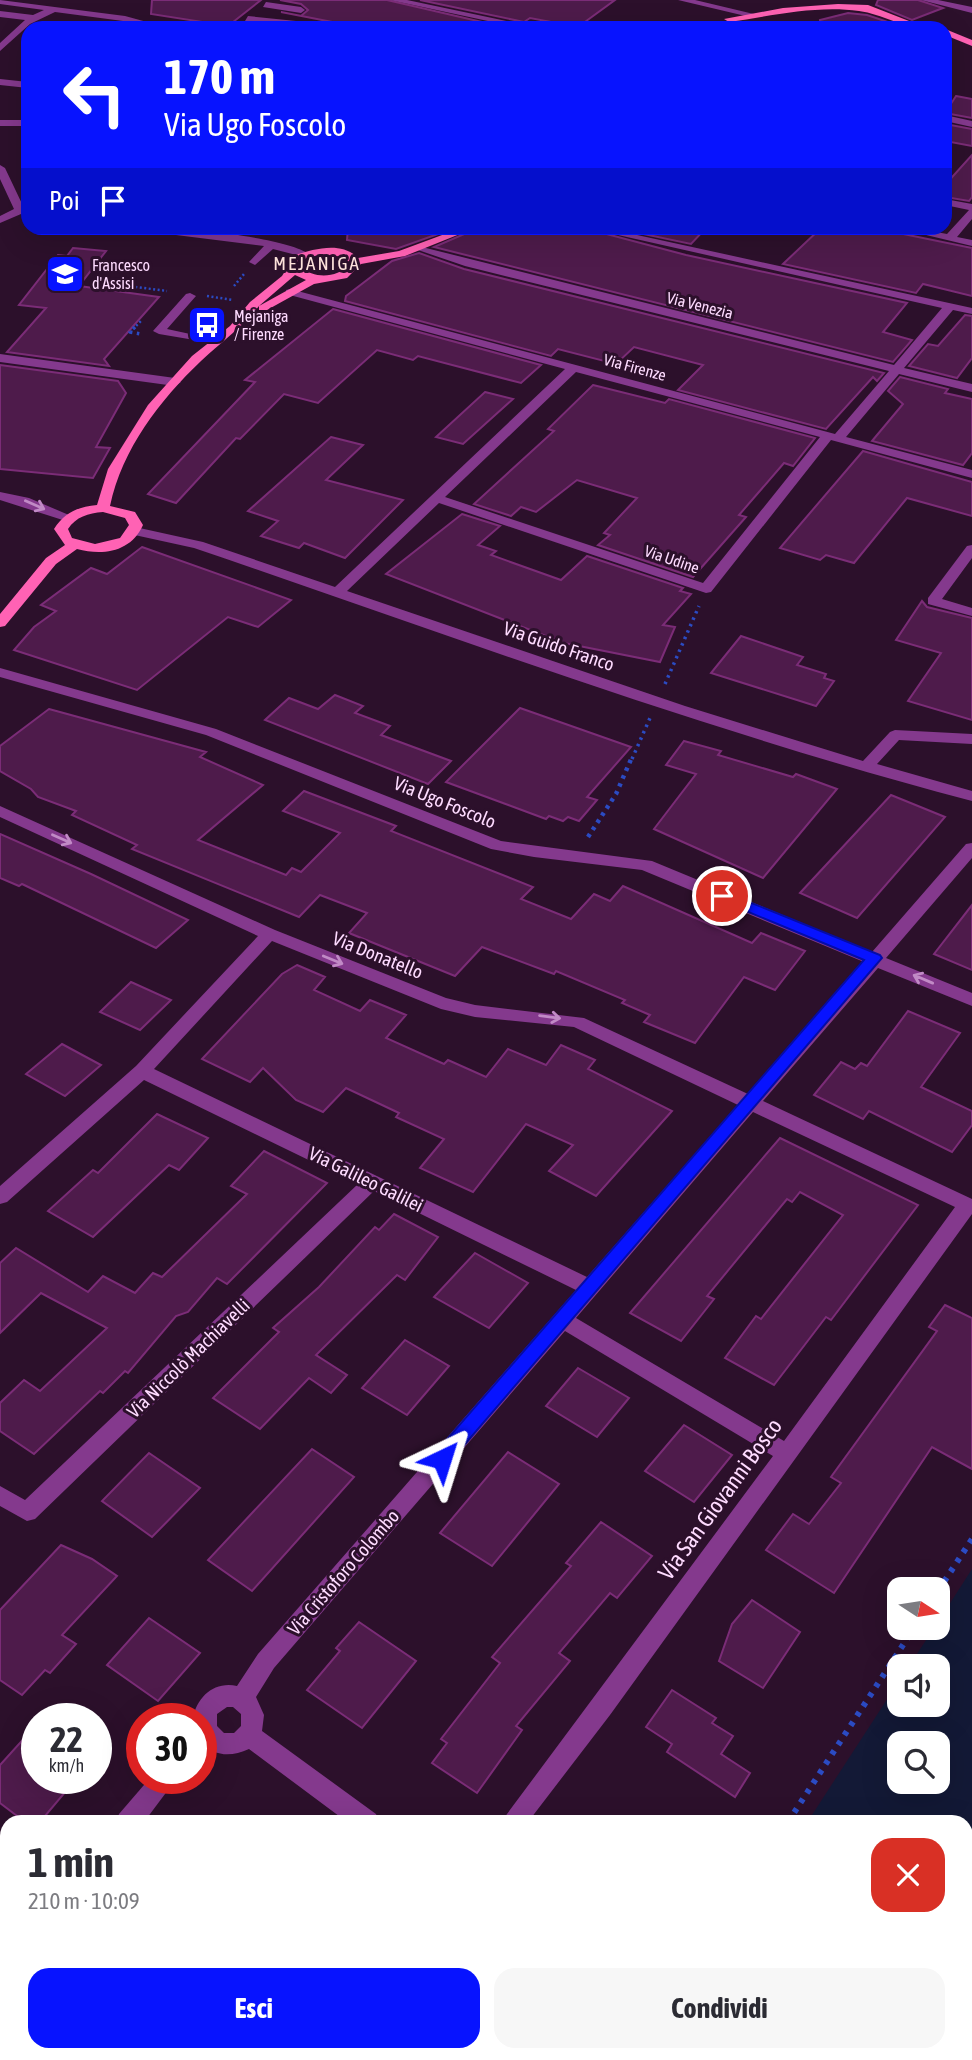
<!DOCTYPE html>
<html lang="it">
<head>
<meta charset="utf-8">
<style>
  body { margin:0; font-family:"Asap Condensed",sans-serif; background:#f7f7f7; color:#2b2b33; height:100vh; display:flex; flex-direction:column; font-size:26px; white-space:nowrap }
  * { box-sizing:border-box; margin:0 }
  p { font-size:23px; color:#7c7c81 }
  .icon { flex:none; width:38px; height:38px; fill:none; stroke:currentColor; stroke-width:2; stroke-linecap:round; stroke-linejoin:round }
  .map { position:relative; flex:1; overflow:hidden }
  .sheet { position:absolute; left:0px; top:1815px; width:973px; height:247px; display:flex; flex-direction:column; background:#fff; border-radius:21px 21px 0 0; box-shadow:0 7px 28px #0002 }
  .sheet>* { flex:none }
  .guide { position:absolute; left:21px; top:21px; width:931px; height:214px; border-radius:21px; box-shadow:0 7px 28px #0002; background:#0713ff; color:#fff; overflow:hidden }
  .needle { width:46px; rotate:102deg }
  .controls { position:absolute; left:887px; top:1577px; display:grid; gap:14px }
  .controls a { display:grid; place-items:center; width:63px; height:63px; border-radius:14px; background:#fff; box-shadow:0 7px 28px #0002; font-size:35px }
  .speed { position:absolute; left:21px; top:1703px; display:flex; gap:14px; font-size:35px; font-weight:700; text-align:center }
  .speed>* { display:grid; place-content:center; width:91px; height:91px; border-radius:50%; background:#fff; box-shadow:0 7px 28px #0002; line-height:1 }
  .speed small { font-size:18px; font-weight:400 }
  .speed .limit { border:10px solid #d22; background:#fff; color:#111 }
  .pin { position:absolute; display:grid; place-items:center; width:60px; height:60px; color:#fff; margin:-30px; border:4px solid #fff; border-radius:50%; box-shadow:0 2px 7px #0007 }
  .me { position:absolute; width:77px; margin:-38px; rotate:41deg; stroke-linejoin:round; filter:drop-shadow(0 0 5px #0008) }
  .turn { display:flex; align-items:center; gap:24px; height:147px; padding:0 28px; font-size:32px }
  .turn .icon { width:91px; height:91px; stroke-width:2.5 }
  .turn b { display:block; font-size:49px; line-height:60px }
  .then { display:flex; align-items:center; height:66px; padding:0 28px; background:#0003; gap:14px; font-size:26px }
  .round { display:grid; place-items:center; flex:none; width:74px; height:74px; border-radius:21px; background:#f7f7f7 }
  .overview { display:flex; align-items:center; justify-content:space-between; height:119px; padding:0 28px }
  h1 { font-size:42px; font-weight:700; line-height:52px }
  .button { display:flex; gap:14px; margin-top:auto; padding:14px 28px }
  .button a { flex:1; height:80px; border-radius:21px; background:#0713ff; color:#fff; font-size:28px; font-weight:700; line-height:80px; text-align:center }
  .button a+a { background:#f7f7f7; color:#2b2b33 }
  .map>svg:first-child { display:block }
  .green { fill:#131936; fill-rule:evenodd }
  .building { fill:#4e1b4b; stroke:#7b2c77; stroke-width:2 }
  .lines { fill:none; stroke-linecap:round; stroke-linejoin:round }
  .path-far3 { stroke:#2b4bc3; stroke-width:2.5; stroke-dasharray:2 2.5; stroke-linecap:butt }
  .path-far2 { stroke:#2b4bc3; stroke-width:3.5; stroke-dasharray:2.5 4.5; stroke-linecap:butt }
  .path-far1 { stroke:#2b4bc3; stroke-width:4.5; stroke-dasharray:3.5 5; stroke-linecap:butt }
  .path { stroke:#2b4bc3; stroke-width:6; stroke-dasharray:4.5 7; stroke-linecap:butt }
  .minor { fill:#84398d; fill-rule:evenodd }
  .major { fill:#ff62b4; fill-rule:evenodd }
  .oneway { stroke:#c18ac6 }
  .route { fill:#0713ff; stroke:#050ca6; stroke-width:2 }
  .labels { text-anchor:middle; dominant-baseline:central; stroke-width:6; stroke-linejoin:round; paint-order:stroke }
  .far-poi-label { font-size:16px; fill:#fedbff; stroke:#2c102b; text-anchor:start }
  .far-street-label { font-size:16px; fill:#fedbff; stroke:#2c102b }
  .far-quarter-label { font-size:19px; letter-spacing:2px; fill:#ffe4dd; stroke:#2c102b }
  .street-label { font-size:19px; fill:#fedbff; stroke:#2c102b }
  .near-street-label { font-size:23px; fill:#fedbff; stroke:#2c102b }
</style>
</head>
<body>
<div class="map">
<svg width="972" height="2060" viewBox="0 0 972 2060">
  <rect width="100%" height="100%" fill="#2c102b"/>
  <g class="green">
    <path d="M972,1569V1886L966,1882V1822H816L810,1818L899,1681L900,1704H938V1666H909L934,1628H938V1622ZM900,1743H938V1782H900Z"/>
    <path d="M972,1948V2042L966,2037V1958Z"/>
  </g>
  <g class="building">
    <path d="M152,0H261L228,26L151,14Z"/>
    <path d="M280,0H387L508,28H363L281,12L301,16L308,10L301,4Z"/>
    <path d="M420,0H615L578,27L530,18L524,22Z"/>
    <path d="M878,0H918L943,8L912,20L876,5Z"/>
    <path d="M848,13L867,15L897,25L889,28H821L820,20Z"/>
    <path d="M956,96L972,99V118L945,113Z"/>
    <path d="M945,124L972,129V146L945,141Z"/>
    <path d="M972,155V197L969,201L945,197V185Z"/>
    <path d="M348,228H455L396,249L347,240Z"/>
    <path d="M478,228H584L686,255L907,303L883,332L912,340L893,362L434,247Z"/>
    <path d="M615,228H706L691,244Z"/>
    <path d="M821,228H874L972,248V296L923,284L916,293L783,264Z"/>
    <path d="M73,248L106,251L79,286L159,297L104,359L109,366L7,352L46,308L19,305L58,255L67,256Z"/>
    <path d="M419,253L464,269L884,373L877,381L873,377L826,429L678,390L703,365L634,347L616,364L558,349L551,356L345,301L346,296L392,261Z"/>
    <path d="M333,309L541,365L521,383L418,356L413,360L377,350L318,403L284,394L240,439L236,438L176,503L148,494L255,382L245,380Z"/>
    <path d="M965,315L972,316V358L957,378L909,366L928,344L938,346Z"/>
    <path d="M0,365L118,381L126,393L96,447L110,448L93,478L0,469Z"/>
    <path d="M900,377L948,389L945,393L972,399V453L963,465L872,441L903,404L888,391Z"/>
    <path d="M593,385L665,403L669,399L815,438L793,466L784,463L739,515L746,517L693,577L598,545L610,535L604,533L637,498L577,480L536,512L521,507L511,516L474,504L554,431L548,429Z"/>
    <path d="M485,392L513,399L463,444L436,437Z"/>
    <path d="M331,437L363,445L326,480L403,500L345,558L304,543L299,548L261,536L278,521L248,511Z"/>
    <path d="M863,451L972,482V516L907,498L854,563L826,555L820,560L780,548Z"/>
    <path d="M462,514L500,526L478,545L496,551L491,555L561,580L587,556L683,588L680,591L691,594L663,625L675,627L660,662L564,643L386,574Z"/>
    <path d="M142,547L291,600L258,627L228,617L137,690L14,650L34,627L56,611L41,605L91,568L107,574Z"/>
    <path d="M922,601L927,607L972,618V720L908,701L941,653L896,640Z"/>
    <path d="M741,636L803,657L797,665L826,674L824,678L834,681L816,706L711,673Z"/>
    <path d="M335,695L363,706L355,713L390,726L381,735L451,761L428,784L265,720L289,698L318,709Z"/>
    <path d="M520,708L631,747L587,797L597,800L579,821L568,817L563,821L549,816L546,819L446,782Z"/>
    <path d="M49,709L206,752L200,757L263,785L198,840L286,875L292,868L301,872L340,833L283,811L304,791L396,826L391,831L533,887L521,899L571,919L594,894L610,901L623,886L752,943L761,933L805,951L775,990L744,977L695,1043L644,1022L650,1015L622,1003L625,1000L556,971L554,974L482,947L455,976L349,933L367,913L320,895L299,917L132,849L137,845L72,815L76,811L38,797L31,789L0,771V746Z"/>
    <path d="M684,741L721,751L718,755L793,777L796,774L837,789L763,878L654,829L696,774L666,765Z"/>
    <path d="M891,795L945,817L857,918L800,893Z"/>
    <path d="M0,834L91,874L188,920L156,948L22,884L19,886L0,878Z"/>
    <path d="M972,905V970L934,954Z"/>
    <path d="M297,965L325,977L314,990L360,1011L370,1000L406,1015L386,1038L444,1064L448,1060L486,1077L508,1049L546,1065L561,1045L595,1060L588,1069L672,1111L596,1196L549,1171L573,1145L526,1124L473,1192L420,1168L444,1139L396,1117L399,1113L346,1088L323,1112L296,1100L263,1068L250,1082L202,1059L282,974Z"/>
    <path d="M131,982L171,1000L140,1030L100,1012Z"/>
    <path d="M908,1011L960,1033L921,1087L972,1111V1125L952,1152L869,1111L863,1119L814,1095L841,1062L855,1069L861,1063L867,1066Z"/>
    <path d="M62,1044L101,1065L65,1096L26,1074Z"/>
    <path d="M157,1114L208,1138L179,1170L169,1165L93,1237L48,1211L93,1170L98,1173Z"/>
    <path d="M780,1138L918,1205L831,1320L826,1317L774,1385L725,1358L756,1316L761,1319L843,1215L800,1192L792,1202L787,1199L707,1296L714,1299L681,1341L630,1313Z"/>
    <path d="M264,1151L327,1183L227,1284L217,1278L188,1312L176,1316L128,1373L125,1371L103,1393L100,1391L34,1454L0,1431V1403L24,1380L40,1391L107,1328L41,1293L0,1333V1263L16,1248L88,1292L103,1276L135,1293L153,1273L162,1277L247,1194L231,1186Z"/>
    <path d="M394,1214L438,1237L405,1280L397,1275L316,1355L347,1375L331,1393L309,1378L260,1429L213,1398L279,1332L273,1328L319,1287L375,1227L379,1230Z"/>
    <path d="M475,1253L528,1283L489,1328L434,1297Z"/>
    <path d="M945,1305L972,1318V1469L932,1447L834,1593L766,1550L793,1514L809,1524L841,1483L831,1477L937,1331L929,1327Z"/>
    <path d="M405,1340L449,1366L407,1415L362,1388Z"/>
    <path d="M578,1368L629,1398L597,1437L546,1406Z"/>
    <path d="M684,1425L732,1455L694,1502L645,1471Z"/>
    <path d="M312,1449L354,1477L252,1591L208,1560Z"/>
    <path d="M508,1452L559,1484L492,1566L440,1533Z"/>
    <path d="M149,1453L200,1488L152,1537L102,1501Z"/>
    <path d="M601,1522L652,1556L617,1598L610,1593L559,1653L570,1661L516,1726L522,1730L477,1793L432,1763L447,1743L441,1739L500,1663L492,1657L571,1566L566,1563Z"/>
    <path d="M61,1545L92,1559L117,1576L62,1635L76,1644L50,1673L45,1670L22,1695L0,1680V1610Z"/>
    <path d="M752,1600L800,1632L763,1688L719,1661L732,1624Z"/>
    <path d="M149,1618L200,1653L158,1701L107,1665Z"/>
    <path d="M359,1622L416,1661L362,1728L307,1690L340,1651L336,1648Z"/>
    <path d="M672,1690L716,1718L712,1723L733,1736L721,1754L750,1773L735,1797L667,1752L672,1744L646,1727Z"/>
    <path d="M37,1724V1778H77L40,1822H25L0,1803V1765Z"/>
  </g>
  <g class="lines">
    <g class="path-far3">
      <path d="M180,23L220,28"/>
      <path d="M113,284L167,291"/>
      <path d="M234,286L244,274"/>
      <path d="M207,296L233,300"/>
      <path d="M133,329L141,321"/>
    </g>
    <g class="path-far2">
      <path d="M135,327L130,332L141,334"/>
      <path d="M665,684L699,606"/>
      <path d="M632,759L650,718"/>
    </g>
    <path class="path-far1" d="M588,837L616,794L632,757"/>
    <g class="path">
      <path d="M938,1591L972,1539"/>
      <path d="M788,1822L914,1628"/>
      <path d="M635,2060L639,2054"/>
    </g>
    <g class="minor">
      <path d="M0,0L125,16L169,28L135,27L123,21L55,12L30,24L0,51V43L25,20L0,17V11L33,15L44,10L0,4Z"/>
      <path d="M390,0H407L540,28H521Z"/>
      <path d="M678,0H695L758,15L754,18Z"/>
      <path d="M921,0H938L972,7V13Z"/>
      <path d="M266,2L301,7L305,10L301,13L263,7Z"/>
      <path d="M248,16L296,21L301,24L296,27L245,21Z"/>
      <path d="M0,79L28,82V88L0,85Z"/>
      <path d="M945,115L972,121V127L945,121Z"/>
      <rect x="0" y="120" width="28" height="6"/>
      <path d="M0,165L5,168L24,208L28,209V215L21,214L0,223V216L14,209L0,179Z"/>
      <path d="M945,199L972,204V219L957,237L972,240V246L897,228H915L947,234L969,210L945,205Z"/>
      <path d="M139,228C170,225 286,237 309,254L304,257L273,249L255,265L249,262L264,246L144,231Z"/>
      <path d="M587,228H605L972,308V314L953,310L904,368L972,384V392L899,374L846,437L972,470V478L831,440L711,592L706,593L439,503L347,591L685,706L863,761L890,732L895,730L972,734V744L899,740L877,764L972,791V801C709,732 452,636 194,548L130,534L128,531L135,527L203,542L335,587L565,369L286,294V290L290,289L835,434L889,371L465,266L418,250V246L894,365L942,308ZM576,372L820,437L703,583L445,497Z"/>
      <path d="M190,293L196,296L167,329L218,340V344L159,334L153,331L186,294Z"/>
      <path d="M0,354L175,378L181,382L175,386L0,362Z"/>
      <path d="M0,492L29,498L76,518L69,522L0,500Z"/>
      <path d="M972,545V558L942,599L972,608V616L928,604V598L967,546Z"/>
      <path d="M0,668L216,729L501,841L652,861L872,952L966,844L972,843V858L886,958L972,993V1006L878,968L763,1101L972,1199V1214L610,1715L528,1822H501L773,1456L565,1331L274,1668L256,1697L264,1715L262,1731L376,1814L379,1822H347L249,1749C231,1757 215,1757 201,1742V1718H193C197,1697 214,1681 237,1686L258,1654L576,1290L374,1191L35,1519L27,1521L0,1506V1486L25,1500L358,1184L144,1080L7,1202L0,1204V1186L136,1066L258,936L0,817V806L275,930L446,998L475,1005L584,1018L748,1094L864,962L642,870L534,857L491,849L206,735L0,677ZM272,941L441,1009L475,1017L574,1027L738,1105L587,1277L154,1069ZM753,1112L955,1207L784,1441L576,1318ZM227,1707H233L241,1714V1726L234,1733H224L217,1726V1714Z"/>
      <path d="M150,1778H177L144,1822H116L119,1814Z"/>
      <path d="M0,1886L7,1889V1916L0,1914Z"/>
      <path d="M7,1974V2005L0,2008V1977Z"/>
      <path d="M537,2054H564L562,2060H535Z"/>
      <path d="M663,2054H694L696,2060H665Z"/>
      <path d="M860,2054H891L893,2060H862Z"/>
    </g>
    <g class="major">
      <path d="M838,4L868,5L927,28C903,28 882,14 859,11C816,5 771,16 729,22L724,19L783,8Z"/>
      <path d="M945,29L972,40V46L945,35Z"/>
      <path d="M461,228H475L405,256L361,264L347,278L314,284L267,310H259V306C242,328 221,342 201,361C160,400 122,449 110,506L135,512L143,525C131,552 103,556 77,549L56,564L5,626L0,627V614L46,558L65,545L54,529C65,512 78,507 97,505L108,469L148,405L192,356L230,326L250,302L282,276L295,255C315,249 341,241 358,258L399,251ZM322,254L343,257L350,265C336,278 315,279 300,267L304,259ZM295,275L306,280L259,306ZM103,512L125,518L129,525L120,538L95,544L72,538L68,529C76,517 88,513 103,512Z"/>
    </g>
  </g>
  <defs><path id="oneway-shaft" d="M-6 0H5M1.5-3L5.5 0L1.5 3" fill="none" stroke-width="1.6" stroke-linecap="round" stroke-linejoin="round" transform="scale(1.75)"/></defs>
  <g class="oneway">
    <use href="#oneway-shaft" transform="translate(35 505) rotate(24)"/>
    <use href="#oneway-shaft" transform="translate(62 839) rotate(24)"/>
    <use href="#oneway-shaft" transform="translate(333 960) rotate(22)"/>
    <use href="#oneway-shaft" transform="translate(923 979) rotate(-157)"/>
    <use href="#oneway-shaft" transform="translate(550 1017) rotate(8)"/>
  </g>
  <path class="route" d="M722,891L880,955L882,958L448,1464H435L432,1459L435,1453L864,960L717,899V892Z"/>
  <defs>
    <g id="school-square" transform="scale(2.0125)"><rect x="-9" y="-9" width="18" height="18" rx="4" fill="#0713ff" stroke="#2c102b"/><path d="M0-5L7-2L0 1L-7-2ZM-4 1L0 2.5L4 1V4Q0 6-4 4Z" fill="#fff"/></g>
    <g id="bus-square" transform="scale(2.0125)"><rect x="-9" y="-9" width="18" height="18" rx="4" fill="#0713ff" stroke="#2c102b"/><path d="M-5-6H5V4H4V6H2V4H-2V6H-4V4H-5ZM-3.5-4V0h7V-4ZM-3.5 1.2v1.5H-2V1.2ZM2 1.2v1.5H3.5V1.2Z" fill="#fff"/></g>
  </defs>
  <g fill-rule="evenodd">
    <use href="#school-square" x="65" y="274"/>
    <use href="#bus-square" x="207" y="325"/>
  </g>
  <g class="labels">
    <g class="far-poi-label">
      <text x="92" y="265">Francesco<tspan x="92" dy="18">d'Assisi</tspan></text>
      <text x="234" y="316">Mejaniga<tspan x="234" dy="18">/ Firenze</tspan></text>
    </g>
    <g class="far-street-label">
      <text transform="translate(700 305) rotate(14)">Via Venezia</text>
      <text transform="translate(635 367) rotate(15)">Via Firenze</text>
      <text transform="translate(672 559) rotate(19)">Via Udine</text>
    </g>
    <g class="far-quarter-label">
      <text x="317" y="263">MEJANIGA</text>
    </g>
    <g class="street-label">
      <text transform="translate(559 646) rotate(19)">Via Guido Franco</text>
      <text transform="translate(445 802) rotate(22)">Via Ugo Foscolo</text>
      <text transform="translate(378 955) rotate(22)">Via Donatello</text>
      <text transform="translate(366 1179) rotate(26)">Via Galileo Galilei</text>
      <text transform="translate(188 1358) rotate(-44)">Via Niccolò Machiavelli</text>
      <text transform="translate(343 1572) rotate(-49)">Via Cristoforo Colombo</text>
    </g>
    <g class="near-street-label">
      <text transform="translate(720 1499) rotate(-54)">Via San Giovanni Bosco</text>
    </g>
  </g>
</svg>
<div class="controls">
<a><svg class="needle" viewBox="-14 -14 28 28"><path d="M0-13l5 13h-10z" fill="#e53935"/><path d="M0 13l5-13h-10z" fill="#7c7c81"/></svg></a>
<a><svg class="icon" aria-label="sound" viewBox="0 0 24 24"><path d="M4 9h4l5-4v14l-5-4H4zM17 9q2 3 0 6"/></svg></a>
<a><svg class="icon" aria-label="search" viewBox="0 0 24 24"><circle cx="10" cy="10" r="6"/><path d="M15 15l6 6"/></svg></a>
</div>
<div class="speed"><div>22<small>km/h</small></div><div class="limit">30</div></div>
<div class="pin" style="left:722px;top:896px;background:#d93025"><svg class="icon" aria-label="arrive" viewBox="0 0 24 24"><path d="M6 21V4h12l-3 4 3 4H6"/></svg></div>
<svg class="me" style="left:442px;top:1459px" viewBox="-20 -20 40 40"><path d="M0-17L14 15 0 8-14 15z" fill="#0713ff" stroke="#fff" stroke-width="4"/></svg>
<div class="guide">
<div class="turn"><svg class="icon" aria-label="left" viewBox="0 0 24 24"><path d="M17 20v-9H6M10 6l-5 5 5 5"/></svg><div><b>170 m</b>Via Ugo Foscolo</div></div>
<div class="then">Poi<svg class="icon" aria-label="arrive" viewBox="0 0 24 24"><path d="M6 21V4h12l-3 4 3 4H6"/></svg></div>
</div>
<section class="sheet">
<div class="overview"><div><h1>1 min</h1><p>210 m · 10:09</p></div><a class="round" style="background:#d93025;color:#fff"><svg class="icon" aria-label="close" viewBox="0 0 24 24"><path d="M6 6l12 12M18 6L6 18"/></svg></a></div>
<div class="button"><a>Esci</a><a>Condividi</a></div>
</section>
</div>
</body>
</html>
